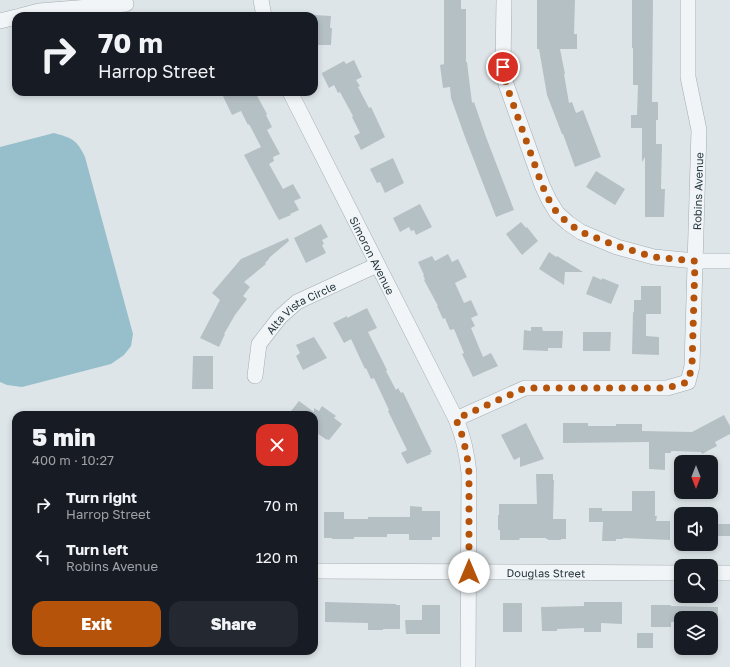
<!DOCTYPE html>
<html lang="en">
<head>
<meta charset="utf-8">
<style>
  body { margin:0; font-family:"Golos Text",sans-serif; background:#242831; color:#f1f3f6; height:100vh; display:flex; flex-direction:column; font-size:15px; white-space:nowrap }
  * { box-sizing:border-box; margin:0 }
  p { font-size:13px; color:#9ea1a6 }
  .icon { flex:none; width:22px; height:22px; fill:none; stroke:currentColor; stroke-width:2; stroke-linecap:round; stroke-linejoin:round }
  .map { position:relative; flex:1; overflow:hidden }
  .panel { position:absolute; left:12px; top:411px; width:306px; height:244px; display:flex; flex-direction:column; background:#171b24; border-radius:12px; box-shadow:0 2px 6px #0003 }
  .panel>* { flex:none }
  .banner { position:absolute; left:12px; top:12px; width:306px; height:84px; border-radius:12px; box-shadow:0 2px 6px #0003; background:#171b24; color:#f1f3f6; overflow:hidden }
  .needle { width:26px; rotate:180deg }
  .fabs { position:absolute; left:674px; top:455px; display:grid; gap:8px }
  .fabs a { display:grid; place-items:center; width:44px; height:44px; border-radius:8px; background:#171b24; box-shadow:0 2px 6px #0003; font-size:20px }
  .pin { position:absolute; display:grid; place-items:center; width:34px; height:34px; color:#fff; margin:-17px; border:2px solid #fff; border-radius:50%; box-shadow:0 1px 4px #0007 }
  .me { position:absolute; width:44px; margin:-22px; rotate:0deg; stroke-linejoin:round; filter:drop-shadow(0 0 3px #0008) }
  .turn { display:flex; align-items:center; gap:14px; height:84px; padding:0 20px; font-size:18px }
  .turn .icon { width:52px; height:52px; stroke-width:2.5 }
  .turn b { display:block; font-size:28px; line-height:34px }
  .round { display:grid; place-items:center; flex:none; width:42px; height:42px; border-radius:12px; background:#242831 }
  .head { display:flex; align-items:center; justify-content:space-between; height:68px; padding:0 20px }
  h1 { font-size:24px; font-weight:800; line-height:30px }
  .button { display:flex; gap:8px; margin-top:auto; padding:8px 20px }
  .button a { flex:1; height:46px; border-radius:12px; background:#b45309; color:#fff; font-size:16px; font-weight:800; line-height:46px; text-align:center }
  .button a+a { background:#242831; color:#f1f3f6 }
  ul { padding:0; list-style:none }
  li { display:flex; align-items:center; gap:12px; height:52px; padding:0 20px }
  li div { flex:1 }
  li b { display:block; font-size:15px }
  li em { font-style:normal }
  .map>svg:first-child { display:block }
  .water { fill:#97bfcb }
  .building { fill:#b5c0c5 }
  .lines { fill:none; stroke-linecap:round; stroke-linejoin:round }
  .minor-casing { stroke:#a3adb2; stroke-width:16 }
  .minor { stroke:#f1f5f7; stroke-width:15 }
  .route { stroke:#b45309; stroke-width:7; stroke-dasharray:0 12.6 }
  .labels { text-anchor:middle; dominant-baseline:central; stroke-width:3.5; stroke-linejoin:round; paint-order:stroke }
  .street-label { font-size:11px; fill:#263740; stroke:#edf3f6 }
</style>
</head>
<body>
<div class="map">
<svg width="730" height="667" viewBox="0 0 730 667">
  <rect width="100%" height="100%" fill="#dee5e8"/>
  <path class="water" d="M54,133C72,138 77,140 85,157L133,334L131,346L124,355L111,364L22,387L7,385L0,382V147Z"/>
  <g class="building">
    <path d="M444,0H461V9H466V62H467L472,103L474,102L486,137L514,210L496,217L465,137L451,98L450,87L443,88L440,65L444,64Z"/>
    <path d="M537,0H575L574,34H577V49H560L565,74H564L569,103L572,102L576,113L583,110L601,157L575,167L563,134H562L547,95L539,49H537Z"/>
    <path d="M632,0H653L652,102H658V120H656V144H662L661,189H665L664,217H645V157L642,162V128H631V115H637L638,85H633V48H632Z"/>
    <path d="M314,15L331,16L330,28H332L331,45H314Z"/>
    <path d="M354,60L362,77L356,80L360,86L358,87L369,108L371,107L385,137L361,150L354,136L360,133L352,117L353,116L340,92L338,93L334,85L329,88L322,74V73L344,61L346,64Z"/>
    <path d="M221,92H255L267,114L266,115L272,127L267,130L280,154L273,157L274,161L269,164L283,189L293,184L301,198L294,201L299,210L290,214L291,215L279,220L276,215L244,155L261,147L249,124L248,125L241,111L232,115Z"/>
    <path d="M393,158L404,183L385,193L380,182L377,183L370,169Z"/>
    <path d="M596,171L625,189L615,205L586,187Z"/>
    <path d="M420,204L432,227L416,235L414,230L411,231L409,227L400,232L393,218Z"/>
    <path d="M521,222L526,228L527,227L538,241L522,255L506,234Z"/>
    <path d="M321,224L328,237L322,240L324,244L322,245L326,253L306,263L294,238Z"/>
    <path d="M288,238L289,241L269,258V259L265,263L266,264L244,282L250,287L243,296L247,299L235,315L224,334H225L219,347L200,338L220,300L212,293L241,259Z"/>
    <path d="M549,252L556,257L557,256L583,272H565L564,285L539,269Z"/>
    <path d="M448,254L452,262L458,259L467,277L455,283L464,303L471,300L478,315L471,318L475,326L471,328L483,357L491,353L498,366L473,377L462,354L464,353L454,329L450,330L445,318L443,319L437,306H438L424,280L425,279L423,275H424L418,262L432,256L435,261Z"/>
    <path d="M593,276L602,280V278L619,285L611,304L586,294Z"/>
    <path d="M641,286H661V314H646V336L659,337V355L632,354L633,312H634V300H641Z"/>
    <path d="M367,308L377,328L368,332L387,370L386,371L396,390L398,388L401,393L403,392L432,452H430L431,454L407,464L401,453L407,450L388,411L389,410L374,378L371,379L366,368L365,369L351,339L344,343L333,323L347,316V318Z"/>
    <path d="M531,327H542L543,331H563L562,348H548V351L523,350L524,330L531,331Z"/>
    <path d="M583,332H611L610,351H583Z"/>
    <path d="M314,337L327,358L303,370L296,356L300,353L296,345Z"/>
    <path d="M193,356H213V389H192Z"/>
    <path d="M299,401L314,412V408L319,411L322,406L336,416L334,418L342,424L329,440L327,439V440L314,431V415H288Z"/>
    <path d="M724,415L730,426V434L715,442L717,446L702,454L701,452L671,451V453H665V470L649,469V442L563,443V423H588V426H616V424H642V431L692,432Z"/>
    <path d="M526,423L544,459L520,467V457L514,460L501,435Z"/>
    <path d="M536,474H553V480H554L553,519H566V539H561V540H548V539H546V538H520L519,540H500V530H498V515H499V504H537Z"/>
    <path d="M632,491H655V516H657L656,521H670V540L623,538V539H616V541H602L603,522H589V508H602V511H632Z"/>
    <path d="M410,506L422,507V511H440V537H432V540H409V534H387V537H354V539H332V538H324V512H344V519H368V517H410Z"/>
    <rect x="711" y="524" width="19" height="12"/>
    <path d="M325,602L396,604V605H400V629H383V630H368V623L325,622Z"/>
    <path d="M584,602H622V624L601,623V632H584V628L557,629V631H542L541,607L584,606Z"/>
    <rect x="503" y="603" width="19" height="29"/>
    <path d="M422,605H440V634H406L405,620H422Z"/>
    <path d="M651,605H671V606L718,607V618H681V622H671V627H651Z"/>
    <rect x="637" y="633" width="16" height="15"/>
  </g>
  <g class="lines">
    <g class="minor-casing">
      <g id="minor">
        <path d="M261,0L264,16"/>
        <path d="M504,0L503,67L506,84L542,185L549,200L557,213L568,223L581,232L617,247L654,257L695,261H730"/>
        <path d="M20,16L39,11L126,4"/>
        <path d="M0,21L16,17"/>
        <path id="s1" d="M290,92L456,419C464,438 467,453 469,473L468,667"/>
        <path id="s2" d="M255,376L259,344L280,317L297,302L377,265"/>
        <path id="s3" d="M456,419L525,388H667L688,382L692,366L699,130L688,77V0"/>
        <path id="s4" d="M314,571L681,573"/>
        <path d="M711,573H730"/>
      </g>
    </g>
    <use href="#minor" class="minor"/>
  </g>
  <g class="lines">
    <path class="route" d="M469,572V473L467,455L462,435L456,419L525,388H667L688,382L692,366L695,261L654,257L617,246L581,232L568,223L557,213L549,200L542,185L506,84L503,67"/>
  </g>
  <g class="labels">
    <g class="street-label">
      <text stroke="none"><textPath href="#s3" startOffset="431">Robins Avenue</textPath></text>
      <text stroke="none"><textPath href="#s1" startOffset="183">Simoron Avenue</textPath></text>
      <text stroke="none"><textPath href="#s2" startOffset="89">Alta Vista Circle</textPath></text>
      <text stroke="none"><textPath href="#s4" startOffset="232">Douglas Street</textPath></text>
    </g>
  </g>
</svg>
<div class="fabs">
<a><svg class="needle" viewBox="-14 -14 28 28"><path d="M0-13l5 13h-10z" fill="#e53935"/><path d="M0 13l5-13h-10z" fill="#9ea1a6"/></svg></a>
<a><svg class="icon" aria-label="sound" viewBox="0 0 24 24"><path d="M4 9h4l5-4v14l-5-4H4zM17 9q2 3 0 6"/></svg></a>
<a><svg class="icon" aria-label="search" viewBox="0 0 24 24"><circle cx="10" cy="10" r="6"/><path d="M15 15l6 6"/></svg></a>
<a><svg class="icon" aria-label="layers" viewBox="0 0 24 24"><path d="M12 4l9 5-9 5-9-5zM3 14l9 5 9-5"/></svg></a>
</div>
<div class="pin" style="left:503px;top:67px;background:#d93025"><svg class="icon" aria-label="arrive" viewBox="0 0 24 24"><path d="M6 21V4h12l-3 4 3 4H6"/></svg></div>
<svg class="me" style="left:469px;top:572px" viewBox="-20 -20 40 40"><circle r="19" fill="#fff"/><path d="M0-13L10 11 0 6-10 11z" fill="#b45309"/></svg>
<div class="banner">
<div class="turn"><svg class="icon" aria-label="right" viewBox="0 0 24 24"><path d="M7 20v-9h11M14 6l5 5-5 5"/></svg><div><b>70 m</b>Harrop Street</div></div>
</div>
<section class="panel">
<div class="head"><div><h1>5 min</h1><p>400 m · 10:27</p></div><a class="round" style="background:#d93025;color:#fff"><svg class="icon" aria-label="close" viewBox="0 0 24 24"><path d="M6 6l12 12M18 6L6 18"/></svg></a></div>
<ul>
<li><svg class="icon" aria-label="right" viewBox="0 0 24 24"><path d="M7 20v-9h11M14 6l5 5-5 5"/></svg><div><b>Turn right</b><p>Harrop Street</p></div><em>70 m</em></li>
<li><svg class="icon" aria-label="left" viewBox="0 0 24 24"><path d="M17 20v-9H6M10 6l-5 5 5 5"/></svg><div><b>Turn left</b><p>Robins Avenue</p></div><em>120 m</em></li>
</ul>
<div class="button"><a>Exit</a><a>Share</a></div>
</section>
</div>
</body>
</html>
